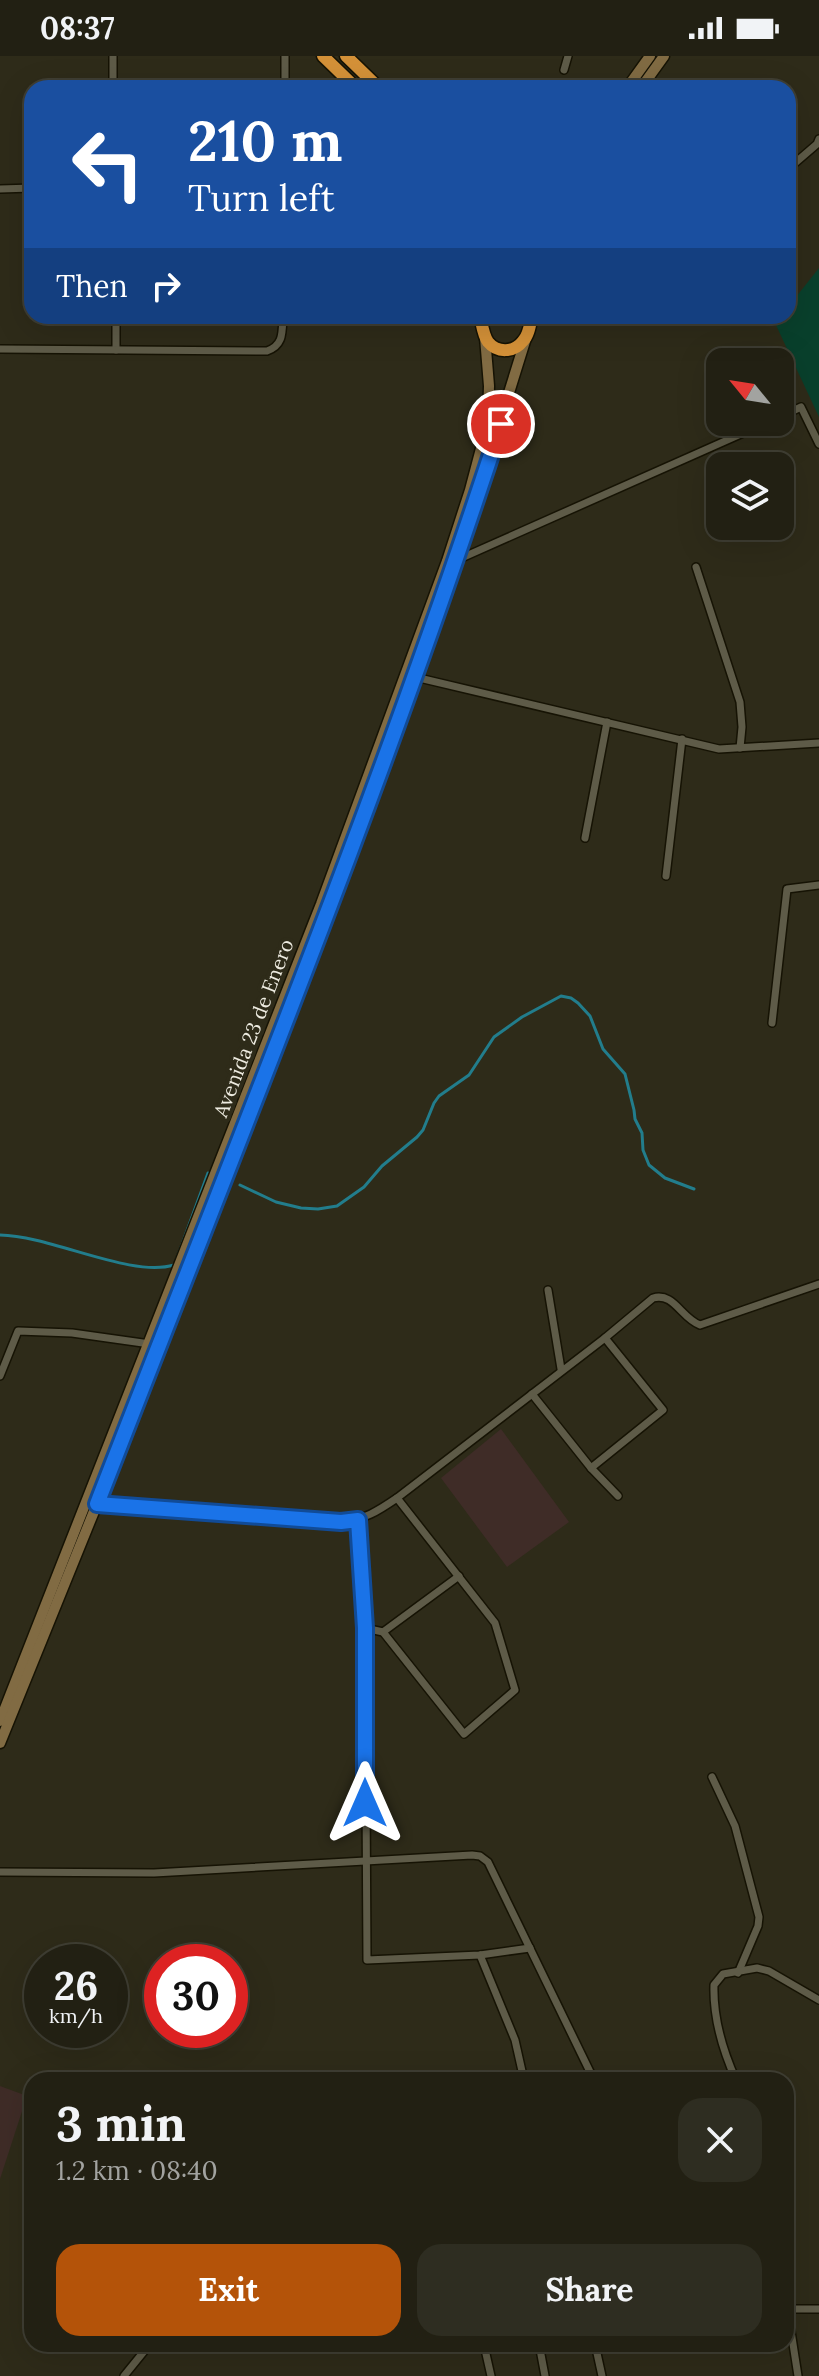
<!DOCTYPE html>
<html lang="en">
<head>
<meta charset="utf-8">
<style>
  body { margin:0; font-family:Lora,serif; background:#2e2d21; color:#f1f3f6; height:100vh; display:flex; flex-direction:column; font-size:30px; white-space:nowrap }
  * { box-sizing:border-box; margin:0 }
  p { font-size:26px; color:#a2a3a0 }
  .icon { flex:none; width:44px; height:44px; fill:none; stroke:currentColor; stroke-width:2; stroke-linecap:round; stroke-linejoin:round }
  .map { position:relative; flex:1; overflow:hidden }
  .drawer { position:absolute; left:24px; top:2016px; width:770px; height:280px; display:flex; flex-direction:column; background:#222013; border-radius:24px; box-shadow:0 8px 32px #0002,0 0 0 2px #3f3e33 }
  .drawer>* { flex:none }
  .banner { position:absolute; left:24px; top:24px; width:772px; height:244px; border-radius:24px; box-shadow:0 8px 32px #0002,0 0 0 2px #3f3e33; background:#1a4fa0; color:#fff; overflow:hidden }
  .needle { width:52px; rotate:300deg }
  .fabs { position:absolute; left:706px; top:292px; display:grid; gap:16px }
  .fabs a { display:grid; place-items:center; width:88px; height:88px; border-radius:16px; background:#222013; box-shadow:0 8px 32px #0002,0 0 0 2px #3f3e33; font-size:40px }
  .speed { position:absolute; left:24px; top:1888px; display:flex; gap:16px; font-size:40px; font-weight:700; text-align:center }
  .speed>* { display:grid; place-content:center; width:104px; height:104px; border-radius:50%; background:#222013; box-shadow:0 8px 32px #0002,0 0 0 2px #3f3e33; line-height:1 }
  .speed small { font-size:20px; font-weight:400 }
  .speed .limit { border:12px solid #d22; background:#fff; color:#111 }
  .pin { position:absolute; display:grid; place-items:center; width:68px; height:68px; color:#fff; margin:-34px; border:4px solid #fff; border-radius:50%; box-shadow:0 2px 8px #0007 }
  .me { position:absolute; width:88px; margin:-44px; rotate:0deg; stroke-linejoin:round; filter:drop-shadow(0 0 6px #0008) }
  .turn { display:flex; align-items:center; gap:28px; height:168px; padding:0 32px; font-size:36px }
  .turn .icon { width:104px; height:104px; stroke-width:2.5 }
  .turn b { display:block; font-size:56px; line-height:68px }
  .then { display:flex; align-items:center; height:76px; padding:0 32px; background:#0003; gap:16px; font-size:30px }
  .round { display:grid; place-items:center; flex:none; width:84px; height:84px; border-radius:24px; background:#2e2d21 }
  .overview { display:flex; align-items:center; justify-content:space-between; height:136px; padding:0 32px }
  h1 { font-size:48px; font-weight:700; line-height:60px }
  .primary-button { display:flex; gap:16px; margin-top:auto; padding:16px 32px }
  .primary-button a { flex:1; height:92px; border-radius:24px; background:#b45309; color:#fff; font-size:32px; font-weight:700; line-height:92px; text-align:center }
  .primary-button a+a { background:#2e2d21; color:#f1f3f6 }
  .status { display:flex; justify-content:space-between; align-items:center; height:56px; padding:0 40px; background:#222013; direction:ltr }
  .status svg { height:22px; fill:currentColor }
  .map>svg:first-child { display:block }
  .industrial { fill:#3f2c27 }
  .green { fill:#09402c }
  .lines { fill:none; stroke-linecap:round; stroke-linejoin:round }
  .stream { stroke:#227d8c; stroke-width:3 }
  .street-casing { stroke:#161304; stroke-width:10 }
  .secondary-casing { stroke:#161304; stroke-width:13 }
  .highway-casing { stroke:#161304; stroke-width:15 }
  .street { stroke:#5e5b48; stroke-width:7 }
  .secondary { stroke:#816b43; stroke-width:10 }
  .highway { stroke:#d49138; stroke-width:12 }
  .route-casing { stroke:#114b97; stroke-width:20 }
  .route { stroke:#1a73e8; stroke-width:14 }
  .labels { text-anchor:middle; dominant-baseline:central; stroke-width:8; stroke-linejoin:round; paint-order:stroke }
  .street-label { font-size:20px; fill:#edebe0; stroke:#2e2b19 }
</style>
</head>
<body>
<div class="status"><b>08:37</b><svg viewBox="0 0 49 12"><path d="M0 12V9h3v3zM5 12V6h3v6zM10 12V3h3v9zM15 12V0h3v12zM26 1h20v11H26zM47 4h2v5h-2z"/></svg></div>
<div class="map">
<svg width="819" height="2320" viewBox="0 0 819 2320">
  <rect width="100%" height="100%" fill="#2e2b19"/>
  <g class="industrial">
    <path d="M501,1373L569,1466L507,1511L441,1422Z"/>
    <path d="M0,2030L27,2040L0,2123Z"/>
  </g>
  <path class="green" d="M819,212V361L775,267L781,260H788V251Z"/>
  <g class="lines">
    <g class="stream">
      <path d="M240,1129L276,1146L301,1152L318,1153L337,1150L364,1131L382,1110L417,1081L423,1074L434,1047L439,1040L469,1019L494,981L522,961L561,940L571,942L578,947L590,960L603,993L625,1018L634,1054L635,1063L642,1077L643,1094L649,1109L665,1122L694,1133"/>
      <path d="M0,1179C52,1180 130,1222 174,1209"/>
      <path d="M177,1202L208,1117L210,1118"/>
    </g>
    <g class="street-casing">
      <g id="street">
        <path d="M113,0V32"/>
        <path d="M564,14L568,0"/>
        <path d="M285,32V0"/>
        <path d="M788,113L817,88L819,83"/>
        <path d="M0,133L32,132"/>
        <path d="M116,260V294"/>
        <path d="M0,293L267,295C284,289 282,276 283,260"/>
        <path d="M780,361L801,351L819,388"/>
        <path d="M457,504L768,366"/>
        <path d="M696,511L740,646L742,671L740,692"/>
        <path d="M415,621L719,693L819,687"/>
        <path d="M585,782L607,666"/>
        <path d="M666,820L682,683"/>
        <path d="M772,967L787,833L819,829"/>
        <path d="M548,1234L561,1313"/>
        <path d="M0,1320L18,1275L72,1277L150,1288"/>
        <path d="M532,1338L591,1412L618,1440"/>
        <path d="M591,1412L663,1354L605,1282"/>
        <path d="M93,1447L341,1466C364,1464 378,1455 397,1442L605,1282L653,1242C674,1236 681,1262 700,1269L819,1228"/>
        <path d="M358,1464L365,1572L367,1904L480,1899L530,1892"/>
        <path d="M365,1572L383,1576L464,1678L515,1634L495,1567L397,1442"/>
        <path d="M383,1576L459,1520"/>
        <path d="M712,1721L735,1770L759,1861L758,1870L738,1917"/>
        <path d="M0,1816L154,1817L472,1799L480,1800L488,1806L594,2024"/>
        <path d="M480,1899L515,1984L524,2024"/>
        <path d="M736,2024C723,1995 713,1961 714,1929L723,1918L757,1912L769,1915L819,1944"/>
        <path d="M786,2243L798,2320"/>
        <path d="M788,2253H819"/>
        <path d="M489,2288L484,2289L491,2320"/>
        <path d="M539,2288L545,2320"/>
        <path d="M595,2288L602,2320"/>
        <path d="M124,2320L150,2288"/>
      </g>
    </g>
    <g class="secondary-casing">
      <g id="secondary">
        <path d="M627,32L650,0"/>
        <path d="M641,32L664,0"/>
        <path d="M0,1665L321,848L447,505L470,434L488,366L489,330L485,281"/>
        <path d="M0,1687L97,1448L271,1003L376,727L457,504L526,282"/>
      </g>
    </g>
    <g class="highway-casing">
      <g id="highway">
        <path d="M323,0L356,32"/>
        <path d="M346,0L379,32"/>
        <path d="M480,260C482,268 483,279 488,286C497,297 514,297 523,285C529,279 530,268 532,260"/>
      </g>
    </g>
    <use href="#street" class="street"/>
    <use href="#secondary" class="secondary"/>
    <use href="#highway" class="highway"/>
  </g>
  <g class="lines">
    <g class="route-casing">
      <path id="route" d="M365,1747V1572L358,1464L341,1466L97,1448C236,1090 382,734 501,368"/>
    </g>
    <use href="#route" class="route"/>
  </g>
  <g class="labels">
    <g class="street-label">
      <text transform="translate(253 972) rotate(-69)">Avenida 23 de Enero</text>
    </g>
  </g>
</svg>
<div class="fabs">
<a><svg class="needle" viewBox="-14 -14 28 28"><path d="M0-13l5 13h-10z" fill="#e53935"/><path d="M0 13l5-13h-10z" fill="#a2a3a0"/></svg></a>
<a><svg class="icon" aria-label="layers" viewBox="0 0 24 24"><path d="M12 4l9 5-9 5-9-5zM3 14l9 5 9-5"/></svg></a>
</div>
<div class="speed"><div>26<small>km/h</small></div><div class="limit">30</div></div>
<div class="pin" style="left:501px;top:368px;background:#d93025"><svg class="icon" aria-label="arrive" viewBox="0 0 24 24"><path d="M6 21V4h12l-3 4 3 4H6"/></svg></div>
<svg class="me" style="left:365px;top:1747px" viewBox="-20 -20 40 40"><path d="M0-17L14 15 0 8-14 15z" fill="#1a73e8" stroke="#fff" stroke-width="4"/></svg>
<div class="banner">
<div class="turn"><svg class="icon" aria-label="left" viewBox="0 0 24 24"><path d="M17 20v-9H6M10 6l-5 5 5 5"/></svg><div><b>210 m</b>Turn left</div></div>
<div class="then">Then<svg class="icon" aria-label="right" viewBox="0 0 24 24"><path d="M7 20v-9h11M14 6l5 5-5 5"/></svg></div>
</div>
<section class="drawer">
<div class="overview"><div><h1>3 min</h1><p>1.2 km · 08:40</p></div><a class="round"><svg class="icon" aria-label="close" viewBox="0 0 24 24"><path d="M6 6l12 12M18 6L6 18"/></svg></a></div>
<div class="primary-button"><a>Exit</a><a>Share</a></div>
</section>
</div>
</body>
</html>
